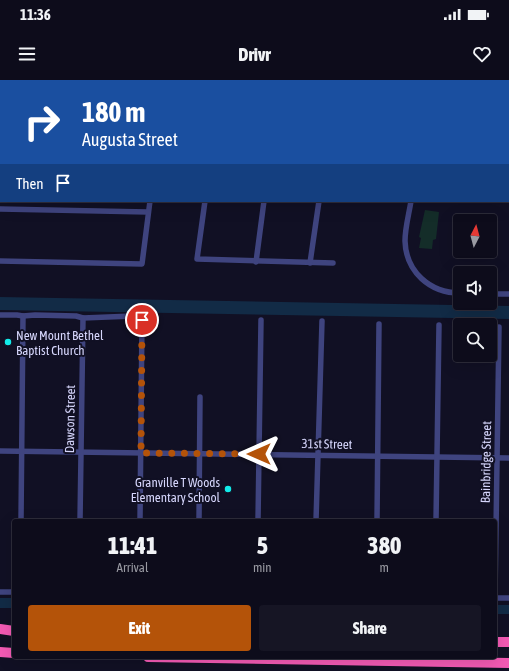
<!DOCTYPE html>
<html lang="en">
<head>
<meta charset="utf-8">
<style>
  body { margin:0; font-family:"Asap Condensed",sans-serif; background:#161524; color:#f1f3f6; height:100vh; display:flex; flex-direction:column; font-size:15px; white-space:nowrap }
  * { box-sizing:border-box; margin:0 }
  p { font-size:13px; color:#9a9ba3 }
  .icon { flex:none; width:22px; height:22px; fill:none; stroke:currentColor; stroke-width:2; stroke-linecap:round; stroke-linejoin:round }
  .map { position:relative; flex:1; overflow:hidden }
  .sheet { position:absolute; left:12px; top:439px; width:485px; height:140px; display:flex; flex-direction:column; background:#0d0c1b; border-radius:4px; box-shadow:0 4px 16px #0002,0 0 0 1px #2d2c3a }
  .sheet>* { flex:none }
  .top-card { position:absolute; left:0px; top:0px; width:509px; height:122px; box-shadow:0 4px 16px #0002,0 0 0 1px #2d2c3a; background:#1a4fa0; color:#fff; overflow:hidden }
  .needle { width:26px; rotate:6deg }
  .fabs { position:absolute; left:453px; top:134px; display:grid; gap:8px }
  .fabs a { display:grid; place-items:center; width:44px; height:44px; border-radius:4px; background:#0d0c1b; box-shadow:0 4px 16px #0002,0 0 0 1px #2d2c3a; font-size:20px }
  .pin { position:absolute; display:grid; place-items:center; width:34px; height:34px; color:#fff; margin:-17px; border:2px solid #fff; border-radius:50%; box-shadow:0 1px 4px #0007 }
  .me { position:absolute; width:44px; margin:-22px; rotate:270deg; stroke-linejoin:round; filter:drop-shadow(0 0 3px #0008) }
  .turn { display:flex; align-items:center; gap:14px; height:84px; padding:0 16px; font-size:18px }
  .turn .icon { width:52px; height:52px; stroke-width:2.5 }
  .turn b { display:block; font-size:28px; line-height:34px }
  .then { display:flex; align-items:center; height:38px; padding:0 16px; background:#0003; gap:8px; font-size:15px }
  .eta { display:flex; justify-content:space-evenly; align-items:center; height:68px; text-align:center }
  .eta b { font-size:24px; font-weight:800; line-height:28px }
  .cta { display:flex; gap:8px; margin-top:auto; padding:8px 16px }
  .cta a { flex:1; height:46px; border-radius:4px; background:#b45309; color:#fff; font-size:16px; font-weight:800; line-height:46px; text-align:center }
  .cta a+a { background:#161524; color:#f1f3f6 }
  .status { display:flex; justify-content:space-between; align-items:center; height:28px; padding:0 20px; background:#0d0c1b; direction:ltr }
  .status svg { height:11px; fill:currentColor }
  header { display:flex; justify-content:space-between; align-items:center; height:52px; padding:0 16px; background:#0d0c1b; font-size:18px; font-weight:800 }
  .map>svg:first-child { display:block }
  .green { fill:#142d29 }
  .water { fill:#122b46 }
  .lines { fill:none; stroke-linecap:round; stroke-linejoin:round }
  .street { stroke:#3f447f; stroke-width:5.5 }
  .highway { stroke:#f35ab4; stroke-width:10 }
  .route { stroke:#b45309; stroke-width:7; stroke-dasharray:0 12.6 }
  .poi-dot { fill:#12ecea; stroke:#111024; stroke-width:1.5 }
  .labels { text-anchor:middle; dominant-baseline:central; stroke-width:4; stroke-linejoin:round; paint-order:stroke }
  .poi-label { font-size:13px; fill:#d6d6fc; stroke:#111024; text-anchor:start }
  .street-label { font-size:13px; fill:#d6d6fc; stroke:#111024 }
</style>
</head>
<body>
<div class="status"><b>11:36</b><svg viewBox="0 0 49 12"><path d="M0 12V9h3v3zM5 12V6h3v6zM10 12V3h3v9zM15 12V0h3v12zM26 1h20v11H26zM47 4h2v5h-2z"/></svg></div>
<header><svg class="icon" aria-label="menu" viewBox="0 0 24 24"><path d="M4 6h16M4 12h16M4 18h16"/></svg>Drivr<svg class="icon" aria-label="heart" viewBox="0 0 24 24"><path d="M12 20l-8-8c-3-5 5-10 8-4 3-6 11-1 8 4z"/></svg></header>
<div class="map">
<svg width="509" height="591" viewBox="0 0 509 591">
  <rect width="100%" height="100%" fill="#111024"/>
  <path class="green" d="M425,130L439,132L436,159L433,160L432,169L419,168L421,158L419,157Z"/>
  <g class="water">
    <path d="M0,217L509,226V239L0,230Z"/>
    <rect x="0" y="518" width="14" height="10"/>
    <rect x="495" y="525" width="14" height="9"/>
  </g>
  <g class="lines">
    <g class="street">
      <path d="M117,1V0"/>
      <path d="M168,1V0"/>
      <path d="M280,1V0"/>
      <path d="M337,1V0"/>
      <path d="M429,1L430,0"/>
      <path d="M0,25H1"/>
      <path d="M0,78H1"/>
      <path d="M205,121L197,179L333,183"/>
      <path d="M411,121C409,134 405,148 405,161C406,192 430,213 460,213"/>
      <path d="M0,129L148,132"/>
      <path d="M0,181L142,184L150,121"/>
      <path d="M256,182L264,121"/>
      <path d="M310,183L319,121"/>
      <path d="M490,214H509"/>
      <path d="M0,235H17L23,236L35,235L76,236L83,238L133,236L137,239H142L140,441"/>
      <path d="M0,371L509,378"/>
      <path d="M21,441L23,236"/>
      <path d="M80,441L83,238"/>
      <path d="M199,441L200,317"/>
      <path d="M258,441L261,240"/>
      <path d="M316,441L322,241"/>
      <path d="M377,441L379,244"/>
      <path d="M436,441L439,245"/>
      <path d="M0,512H14"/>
      <path d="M495,518L499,247"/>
      <path d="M495,518H509"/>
    </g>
    <g class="highway">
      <path d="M0,549L14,551"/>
      <path d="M495,562H509"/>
      <path d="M0,572L14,573"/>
      <path d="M148,577L509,583"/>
    </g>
  </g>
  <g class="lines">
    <path class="route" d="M142,240L141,373L259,374"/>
  </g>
  <g class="poi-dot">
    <circle cx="8" cy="262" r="4"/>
    <circle cx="228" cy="409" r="4"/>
  </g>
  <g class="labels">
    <g class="poi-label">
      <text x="16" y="255">New Mount Bethel<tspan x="16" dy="15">Baptist Church</tspan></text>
      <text x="220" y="402" text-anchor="end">Granville T Woods<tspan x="220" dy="15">Elementary School</tspan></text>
    </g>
    <g class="street-label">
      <text transform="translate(70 339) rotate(-89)">Dawson Street</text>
      <text transform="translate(327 364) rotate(1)">31st Street</text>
      <text transform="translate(486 382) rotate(-89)">Bainbridge Street</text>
    </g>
  </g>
</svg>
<div class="fabs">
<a><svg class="needle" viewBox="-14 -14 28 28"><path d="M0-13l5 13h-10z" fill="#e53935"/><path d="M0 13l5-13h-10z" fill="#9a9ba3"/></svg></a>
<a><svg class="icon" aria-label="sound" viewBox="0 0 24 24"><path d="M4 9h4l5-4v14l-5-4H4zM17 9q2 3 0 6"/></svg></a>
<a><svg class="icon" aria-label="search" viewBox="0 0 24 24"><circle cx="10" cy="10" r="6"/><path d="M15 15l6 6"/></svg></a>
</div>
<div class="pin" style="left:142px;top:240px;background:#d93025"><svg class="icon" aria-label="arrive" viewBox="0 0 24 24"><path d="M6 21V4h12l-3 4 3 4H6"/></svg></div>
<svg class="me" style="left:259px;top:374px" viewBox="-20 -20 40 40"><path d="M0-17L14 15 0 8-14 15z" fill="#b45309" stroke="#fff" stroke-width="4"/></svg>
<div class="top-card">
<div class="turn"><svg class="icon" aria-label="right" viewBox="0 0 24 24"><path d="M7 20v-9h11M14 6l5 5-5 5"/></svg><div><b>180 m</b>Augusta Street</div></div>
<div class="then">Then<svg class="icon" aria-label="arrive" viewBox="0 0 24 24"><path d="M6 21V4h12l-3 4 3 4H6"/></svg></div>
</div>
<section class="sheet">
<div class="eta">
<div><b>11:41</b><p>Arrival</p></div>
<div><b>5</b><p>min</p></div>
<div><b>380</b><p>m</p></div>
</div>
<div class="cta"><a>Exit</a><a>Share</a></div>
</section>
</div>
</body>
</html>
